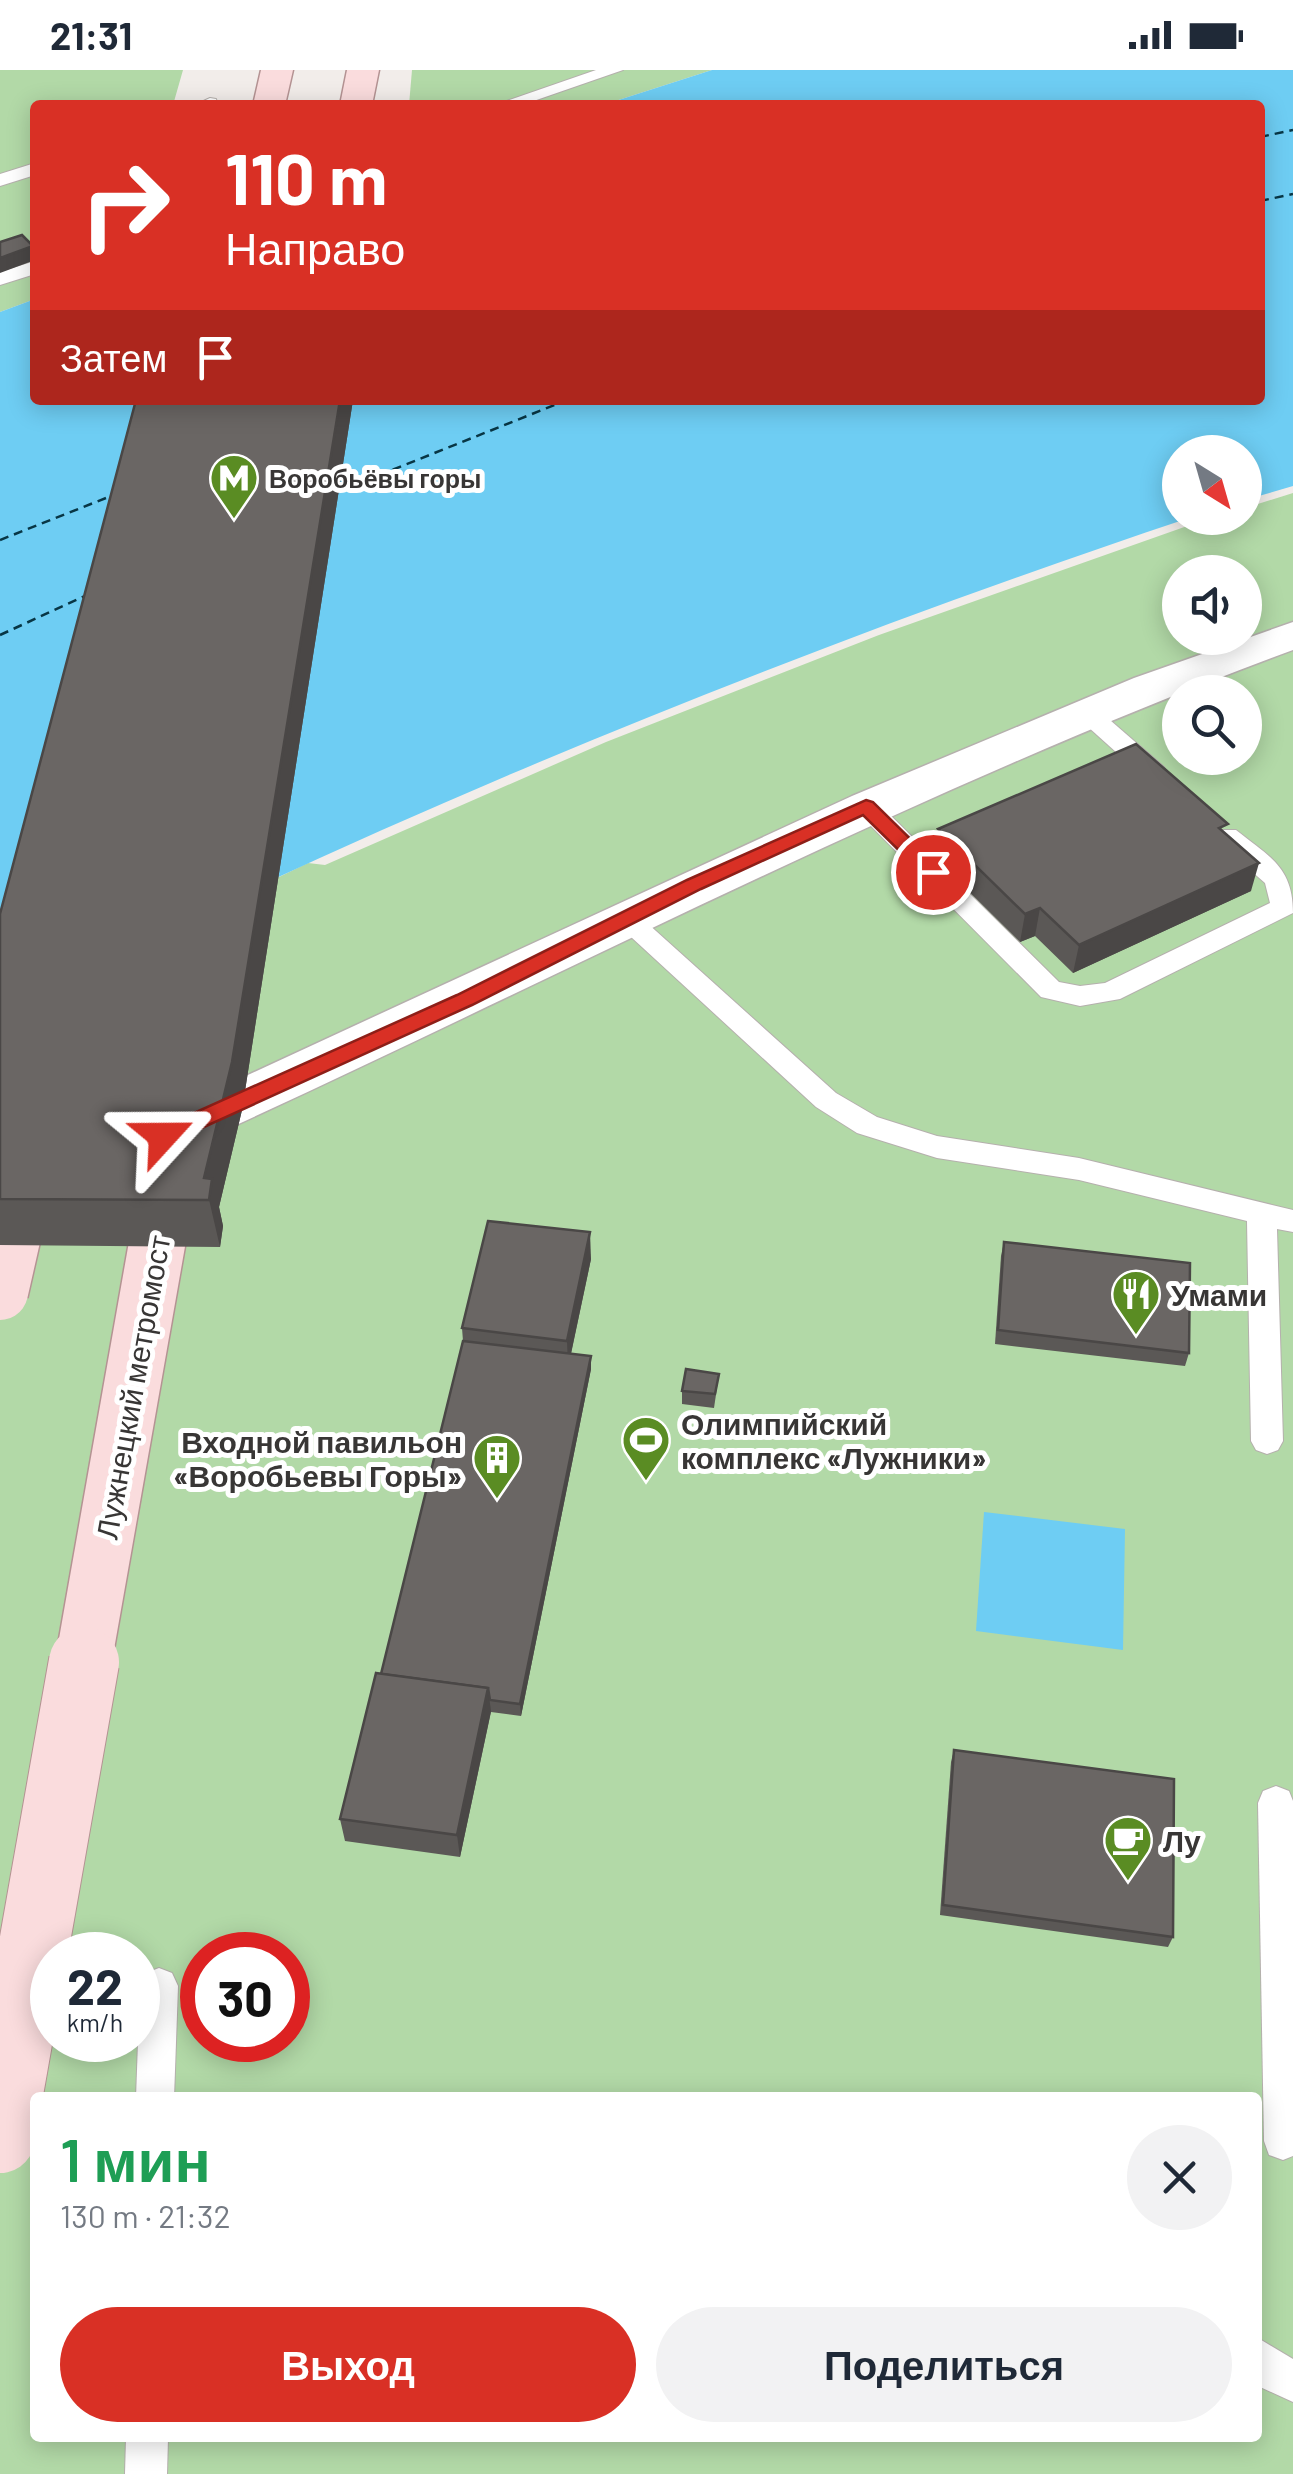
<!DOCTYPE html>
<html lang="ru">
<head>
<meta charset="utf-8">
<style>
  body { margin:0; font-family:Barlow,sans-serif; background:#f2f2f3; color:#1f2937; height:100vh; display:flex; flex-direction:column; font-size:38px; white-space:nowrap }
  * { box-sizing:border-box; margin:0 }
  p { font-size:32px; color:#747a83 }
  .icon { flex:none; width:55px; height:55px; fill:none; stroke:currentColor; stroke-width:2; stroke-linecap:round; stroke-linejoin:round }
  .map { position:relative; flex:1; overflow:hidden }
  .drawer { position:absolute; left:30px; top:2022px; width:1232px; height:350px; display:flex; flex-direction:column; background:#fff; border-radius:10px; box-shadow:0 5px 25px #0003 }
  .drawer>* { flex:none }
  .hud { position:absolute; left:30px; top:30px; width:1235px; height:305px; border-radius:10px; box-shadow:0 5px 25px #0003; background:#d93025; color:#fff; overflow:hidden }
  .needle { width:65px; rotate:143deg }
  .buttons { position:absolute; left:1162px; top:365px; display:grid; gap:20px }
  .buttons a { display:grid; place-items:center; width:100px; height:100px; border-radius:50%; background:#fff; box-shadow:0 5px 25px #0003; font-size:50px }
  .speed { position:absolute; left:30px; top:1862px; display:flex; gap:20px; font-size:50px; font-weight:700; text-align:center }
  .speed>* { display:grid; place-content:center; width:130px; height:130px; border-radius:50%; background:#fff; box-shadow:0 5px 25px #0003; line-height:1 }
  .speed small { font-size:25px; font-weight:400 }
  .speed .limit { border:15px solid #d22; background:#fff; color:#111 }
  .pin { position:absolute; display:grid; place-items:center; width:85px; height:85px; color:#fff; margin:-42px; border:5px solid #fff; border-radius:50%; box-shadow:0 2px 10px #0007 }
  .me { position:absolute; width:110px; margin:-55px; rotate:66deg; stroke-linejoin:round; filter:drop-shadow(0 0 8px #0008) }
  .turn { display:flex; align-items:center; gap:35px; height:210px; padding:0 30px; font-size:45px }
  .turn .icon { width:130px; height:130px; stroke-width:2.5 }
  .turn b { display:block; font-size:70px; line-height:85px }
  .then { display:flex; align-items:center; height:95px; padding:0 30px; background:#0003; gap:20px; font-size:38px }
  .round { display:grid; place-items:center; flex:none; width:105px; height:105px; border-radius:52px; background:#f2f2f3 }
  .head { display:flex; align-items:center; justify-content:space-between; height:170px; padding:0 30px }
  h1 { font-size:60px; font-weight:600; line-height:75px; color:#1e9e55 }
  .cta { display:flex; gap:20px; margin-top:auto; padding:20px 30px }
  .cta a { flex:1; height:115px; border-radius:60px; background:#d93025; color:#fff; font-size:40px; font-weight:600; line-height:115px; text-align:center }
  .cta a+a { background:#f2f2f3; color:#1f2937 }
  .status { display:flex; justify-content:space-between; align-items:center; height:70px; padding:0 50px; background:#fff; direction:ltr }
  .status svg { height:28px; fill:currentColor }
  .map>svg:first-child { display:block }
  .green { fill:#b2d9a7; fill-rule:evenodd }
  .water { fill:#6ecdf3 }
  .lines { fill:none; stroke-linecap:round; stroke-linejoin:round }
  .ferry { stroke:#083645; stroke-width:2.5; stroke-dasharray:9 6; stroke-linecap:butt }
  .lane-casing { stroke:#b5b0ad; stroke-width:2 }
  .street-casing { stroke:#b5b0ad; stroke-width:3 }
  .primary-casing { stroke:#b49393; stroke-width:3 }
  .lane { fill:#fff; fill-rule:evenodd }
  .street { fill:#fff; fill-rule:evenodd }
  .primary { fill:#fadcdd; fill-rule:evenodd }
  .primary-bridge-far1-casing { stroke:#b49393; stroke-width:59; stroke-linecap:butt }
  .primary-bridge-casing { stroke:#b49393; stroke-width:72; stroke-linecap:butt }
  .primary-bridge-far1 { stroke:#fadcdd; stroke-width:56 }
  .primary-bridge { stroke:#fadcdd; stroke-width:70 }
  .wall { fill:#5b5856 }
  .shaded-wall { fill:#4a4746 }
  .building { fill:#6a6664; stroke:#4a4746; stroke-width:2.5 }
  .route { fill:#d93025; stroke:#8d1f18; stroke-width:2.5 }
  .labels { text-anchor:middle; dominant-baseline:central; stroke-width:10; stroke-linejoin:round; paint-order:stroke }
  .far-poi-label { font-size:25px; font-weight:bold; fill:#383635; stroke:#fff; text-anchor:start }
  .poi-label { font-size:30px; font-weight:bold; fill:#383635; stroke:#fff; text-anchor:start }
  .street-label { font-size:30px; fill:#383635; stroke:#fff }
</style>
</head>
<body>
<div class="status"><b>21:31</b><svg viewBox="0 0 49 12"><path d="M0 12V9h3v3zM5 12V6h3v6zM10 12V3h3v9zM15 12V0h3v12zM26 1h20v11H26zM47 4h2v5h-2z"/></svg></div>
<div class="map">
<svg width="1293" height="2404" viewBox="0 0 1293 2404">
  <rect width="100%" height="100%" fill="#f2edea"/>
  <g class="green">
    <path d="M0,0H183L173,35H35V229L0,242Z"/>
    <path d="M412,0H712L603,35H409Z"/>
    <path d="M1293,423V2404H0V942L308,793L325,795L606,672L879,565L1190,455L1213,448H1245V438ZM1180,502H1245V568H1180ZM1180,622H1245V688H1180ZM52,1885H138V1970H52ZM202,1885H288V1970H202ZM35,2028H1258V2368H35Z"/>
  </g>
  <g class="water">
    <path d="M712,0H1293V416L1245,430V382H1180V448H1189C783,584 382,747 0,942V242L35,229V330H1260V35H603Z"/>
    <path d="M984,1442L1125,1459L1123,1580L976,1561Z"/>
  </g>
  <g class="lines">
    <g class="ferry">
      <path d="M1260,67L1293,60"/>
      <path d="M1260,131L1293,124"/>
      <path d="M337,422L567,330"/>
      <path d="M0,470L111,426"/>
      <path d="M0,565L85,526"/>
    </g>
    <g class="lane-casing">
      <g id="lane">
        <path d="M596,0H623L522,35H495Z"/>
        <path d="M210,28L216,29L218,35H195Z"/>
        <path d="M35,93V105L0,116V104Z"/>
        <path d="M35,191V204L0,215V202Z"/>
        <path d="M1086,634L1095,637L1164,697L1167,703L1164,709H1146L1077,647L1074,642Z"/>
        <path d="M866,728L875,730L1059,912L1080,916L1105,913L1270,833L1265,813L1218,772L1214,766L1218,760H1236C1270,787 1293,797 1293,843L1120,929L1080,936L1041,927L857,742L853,736L857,730Z"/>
        <path d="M627,840L636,843L836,1023L877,1047L937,1066L1079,1088L1293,1140V1162L1277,1159L1283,1371L1278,1380L1267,1384L1256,1380L1251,1371L1247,1151L1079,1110L937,1088L857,1063L816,1037L618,855L614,849L618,843Z"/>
        <path d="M1276,1716L1289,1721L1293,1731V2086L1283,2090L1269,2085L1264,2071L1258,1733L1263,1721Z"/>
        <path d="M159,1898L172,1903L178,1916L174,2028H136L140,1916L146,1903Z"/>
        <path d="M1258,2268L1293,2289V2332L1258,2316Z"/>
        <path d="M126,2368H168L167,2404H125Z"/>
      </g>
    </g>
    <g class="street-casing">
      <path id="street" d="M1293,552V580C916,719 561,907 195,1074L177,1080L159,1074L151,1060L159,1046L852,726L1134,608Z"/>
    </g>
    <g class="primary-casing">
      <g id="primary">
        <path d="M261,0H293L285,35H253Z"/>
        <path d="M347,0H379L372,35H340Z"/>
      </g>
    </g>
    <use href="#lane" class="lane"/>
    <use href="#street" class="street"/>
    <use href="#primary" class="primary"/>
    <g class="primary-bridge-far1-casing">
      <g id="primary-bridge-far1">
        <path d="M0,1222L27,1103"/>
        <path d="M83,1594L169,1106"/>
      </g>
    </g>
    <g class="primary-bridge-casing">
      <path id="primary-bridge" d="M0,2068L84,1592"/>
    </g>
    <use href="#primary-bridge-far1" class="primary-bridge-far1"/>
    <use href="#primary-bridge" class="primary-bridge"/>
  </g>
  <g class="wall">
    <path d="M136,330H353L242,1040L219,1137L223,1156L220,1177L0,1175V844Z"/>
    <path d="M938,759L1225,763L1251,821L1073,903L1035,866L1020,872L934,787Z"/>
    <path d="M1004,1172L1189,1283L1185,1296L995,1274L1001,1186Z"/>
    <path d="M591,1189L571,1284L591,1286V1299L521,1646L491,1642L460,1787L345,1771L340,1749L381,1604L463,1271L462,1258Z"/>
    <path d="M719,1304L714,1338L682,1334V1321Z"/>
    <path d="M954,1680L1173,1867L1168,1877L940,1845L951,1692Z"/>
  </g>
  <g class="shaded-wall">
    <path d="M33,176L35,190L0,203V188Z"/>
    <path d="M340,330H353L242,1040L219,1137L223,1156L220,1177L204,1108Z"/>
    <path d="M1259,793L1251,821L1073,903L1079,875Z"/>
    <path d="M1040,838L1035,866L1020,872L1025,844Z"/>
    <path d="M590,1162L591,1189L568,1297L567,1271Z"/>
    <path d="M591,1286V1299L521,1646L520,1634Z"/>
    <path d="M488,1618L491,1641L460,1787L457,1765Z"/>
  </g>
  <g class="building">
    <path d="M22,165L33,176L0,188V172Z"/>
    <path d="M136,330H340L232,992L204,1108L212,1109L209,1130L0,1129V844Z"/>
    <path d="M1136,674L1228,754L1219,758L1259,793L1079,875L1040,838L1025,844L938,759Z"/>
    <path d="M488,1151L590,1162L567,1271L462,1258Z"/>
    <path d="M1004,1172L1190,1193L1189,1283L998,1260Z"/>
    <path d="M463,1271L591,1286L520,1634L490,1630L488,1618L381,1604Z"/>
    <path d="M686,1299L719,1304L715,1324L682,1321Z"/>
    <path d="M376,1603L488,1618L457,1765L340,1749Z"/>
    <path d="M954,1680L1174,1709L1173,1867L943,1835Z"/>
  </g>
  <path class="route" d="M866,730L873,732L940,798V807H926L863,745L701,819L472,935L171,1072L163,1074L152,1066L156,1060L457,925L687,810Z"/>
  <defs>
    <g id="metro-pin" transform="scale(2.5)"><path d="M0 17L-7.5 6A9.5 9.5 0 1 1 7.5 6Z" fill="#5a8c23" stroke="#fff"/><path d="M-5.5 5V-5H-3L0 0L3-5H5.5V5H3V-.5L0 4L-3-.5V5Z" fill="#fff"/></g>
    <g id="restaurant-pin" transform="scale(2.5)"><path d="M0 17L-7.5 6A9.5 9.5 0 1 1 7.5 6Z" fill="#5a8c23" stroke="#fff"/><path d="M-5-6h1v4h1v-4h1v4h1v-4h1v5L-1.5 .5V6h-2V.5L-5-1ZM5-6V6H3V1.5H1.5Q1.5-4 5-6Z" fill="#fff"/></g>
    <g id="stadium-pin" transform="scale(2.5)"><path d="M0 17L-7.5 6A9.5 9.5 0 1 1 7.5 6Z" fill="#5a8c23" stroke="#fff"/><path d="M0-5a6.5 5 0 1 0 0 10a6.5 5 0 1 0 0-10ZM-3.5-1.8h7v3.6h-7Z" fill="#fff"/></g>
    <g id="building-pin" transform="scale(2.5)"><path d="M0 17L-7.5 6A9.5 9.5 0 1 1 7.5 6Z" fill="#5a8c23" stroke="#fff"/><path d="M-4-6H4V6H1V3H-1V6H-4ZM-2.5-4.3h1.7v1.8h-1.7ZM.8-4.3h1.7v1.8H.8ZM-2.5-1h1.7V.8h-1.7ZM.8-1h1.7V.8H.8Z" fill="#fff"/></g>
    <g id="cafe-pin" transform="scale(2.5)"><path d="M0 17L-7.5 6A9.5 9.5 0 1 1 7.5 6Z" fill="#5a8c23" stroke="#fff"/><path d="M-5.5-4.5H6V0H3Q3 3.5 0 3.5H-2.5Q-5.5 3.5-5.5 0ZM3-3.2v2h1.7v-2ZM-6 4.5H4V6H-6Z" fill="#fff"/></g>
  </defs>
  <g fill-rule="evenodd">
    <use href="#metro-pin" x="234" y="408"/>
    <use href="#restaurant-pin" x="1136" y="1224"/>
    <use href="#stadium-pin" x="646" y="1370"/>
    <use href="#building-pin" x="497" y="1388"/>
    <use href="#cafe-pin" x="1128" y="1770"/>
  </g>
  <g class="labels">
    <g class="far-poi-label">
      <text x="269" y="408">Воробьёвы горы</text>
    </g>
    <g class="poi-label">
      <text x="1171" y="1224">Умами</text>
      <text x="681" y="1353">Олимпийский<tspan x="681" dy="34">комплекс «Лужники»</tspan></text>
      <text x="462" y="1371" text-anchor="end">Входной павильон<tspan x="462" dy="34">«Воробьевы Горы»</tspan></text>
      <text x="1163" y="1770">Лу</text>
    </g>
    <g class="street-label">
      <text transform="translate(132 1317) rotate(-80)">Лужнецкий метромост</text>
    </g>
  </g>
</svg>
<div class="buttons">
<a><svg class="needle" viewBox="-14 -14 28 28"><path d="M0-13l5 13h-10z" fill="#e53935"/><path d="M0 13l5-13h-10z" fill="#747a83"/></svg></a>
<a><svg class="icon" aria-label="sound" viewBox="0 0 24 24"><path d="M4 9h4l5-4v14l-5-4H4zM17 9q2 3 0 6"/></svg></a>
<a><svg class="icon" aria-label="search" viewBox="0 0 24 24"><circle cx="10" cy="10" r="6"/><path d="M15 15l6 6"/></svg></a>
</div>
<div class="speed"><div>22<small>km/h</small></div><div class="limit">30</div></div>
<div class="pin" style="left:933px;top:802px;background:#d93025"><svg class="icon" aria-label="arrive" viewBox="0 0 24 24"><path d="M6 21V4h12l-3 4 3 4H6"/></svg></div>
<svg class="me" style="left:163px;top:1066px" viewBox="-20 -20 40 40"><path d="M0-17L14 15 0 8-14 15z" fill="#d93025" stroke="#fff" stroke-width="4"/></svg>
<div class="hud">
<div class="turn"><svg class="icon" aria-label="right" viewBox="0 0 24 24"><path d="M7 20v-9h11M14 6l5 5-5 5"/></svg><div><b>110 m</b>Направо</div></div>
<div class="then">Затем<svg class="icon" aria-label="arrive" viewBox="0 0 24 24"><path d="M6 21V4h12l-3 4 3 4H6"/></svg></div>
</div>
<section class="drawer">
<div class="head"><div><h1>1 мин</h1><p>130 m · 21:32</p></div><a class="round"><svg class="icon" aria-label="close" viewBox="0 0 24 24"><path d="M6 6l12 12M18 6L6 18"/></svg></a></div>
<div class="cta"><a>Выход</a><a>Поделиться</a></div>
</section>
</div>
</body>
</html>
